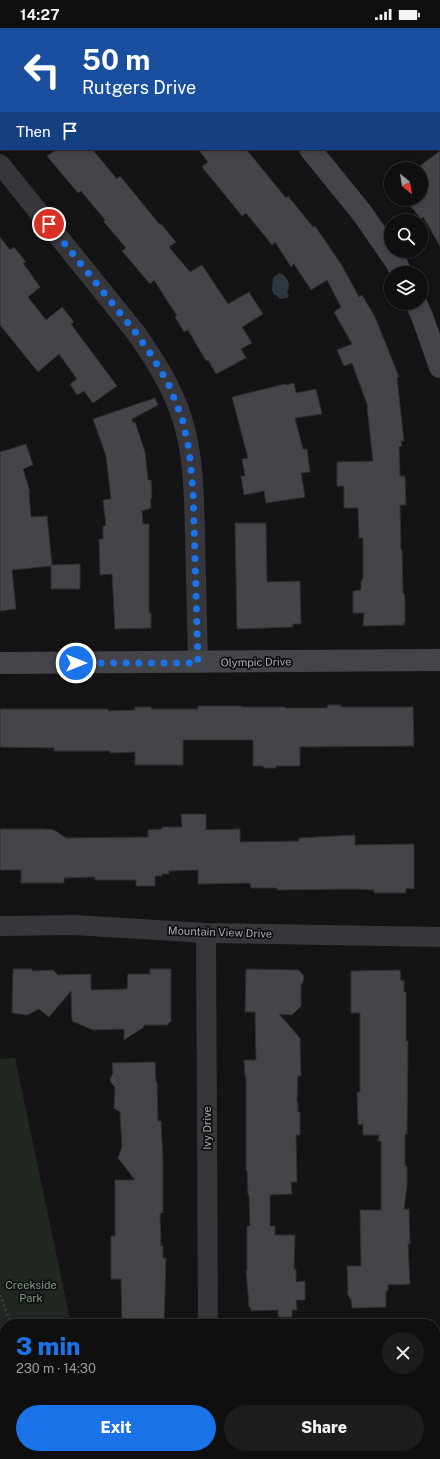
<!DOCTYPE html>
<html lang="en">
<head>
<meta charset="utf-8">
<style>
  body { margin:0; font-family:"Public Sans",sans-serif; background:#1d1d1e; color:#f1f3f6; height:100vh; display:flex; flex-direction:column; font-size:15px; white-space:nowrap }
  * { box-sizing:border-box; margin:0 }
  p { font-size:13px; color:#9b9c9f }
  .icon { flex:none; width:22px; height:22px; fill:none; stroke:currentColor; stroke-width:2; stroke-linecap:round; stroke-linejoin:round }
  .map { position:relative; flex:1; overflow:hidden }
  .drawer { position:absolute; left:0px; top:1291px; width:440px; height:140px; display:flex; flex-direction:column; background:#0f0f10; border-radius:16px 16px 0 0; box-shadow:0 2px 6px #0003,0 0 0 1px #2f2f30 }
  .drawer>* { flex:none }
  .guide { position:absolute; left:0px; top:0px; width:440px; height:122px; box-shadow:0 2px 6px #0003,0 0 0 1px #2f2f30; background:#1a4fa0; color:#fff; overflow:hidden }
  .needle { width:26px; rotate:150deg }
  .controls { position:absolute; left:384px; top:134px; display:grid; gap:8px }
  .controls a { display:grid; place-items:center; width:44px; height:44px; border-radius:50%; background:#0f0f10; box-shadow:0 2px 6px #0003,0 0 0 1px #2f2f30; font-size:20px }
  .pin { position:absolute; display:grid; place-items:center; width:34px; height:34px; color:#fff; margin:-17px; border:2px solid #fff; border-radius:50%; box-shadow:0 1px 4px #0007 }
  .me { position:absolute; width:44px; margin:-22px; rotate:90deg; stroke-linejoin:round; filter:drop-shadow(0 0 3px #0008) }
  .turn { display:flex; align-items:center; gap:14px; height:84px; padding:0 16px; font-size:18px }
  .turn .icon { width:52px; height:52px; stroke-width:2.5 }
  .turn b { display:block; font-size:28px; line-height:34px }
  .then { display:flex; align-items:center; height:38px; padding:0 16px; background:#0003; gap:8px; font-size:15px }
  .round { display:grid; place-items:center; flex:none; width:42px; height:42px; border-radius:21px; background:#1d1d1e }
  .summary { display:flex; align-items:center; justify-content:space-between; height:68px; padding:0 16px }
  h1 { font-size:24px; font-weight:800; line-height:30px; color:#1a73e8 }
  .cta { display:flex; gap:8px; margin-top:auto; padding:8px 16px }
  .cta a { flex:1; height:46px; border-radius:24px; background:#1a73e8; color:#fff; font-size:16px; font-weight:800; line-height:46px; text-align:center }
  .cta a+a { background:#1d1d1e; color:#f1f3f6 }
  .status { display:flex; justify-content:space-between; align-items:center; height:28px; padding:0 20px; background:#0f0f10; direction:ltr }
  .status svg { height:11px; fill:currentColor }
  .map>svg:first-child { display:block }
  .green { fill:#212822 }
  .water { fill:#2f363e }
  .building { fill:#444449; stroke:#2f2e32 }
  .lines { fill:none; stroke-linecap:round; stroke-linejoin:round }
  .path { stroke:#3c3d42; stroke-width:2.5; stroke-dasharray:2 3; stroke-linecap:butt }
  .street { stroke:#36363b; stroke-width:20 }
  .secondary { stroke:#44454a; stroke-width:22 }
  .route { stroke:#1a73e8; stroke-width:7; stroke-dasharray:0 12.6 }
  .labels { text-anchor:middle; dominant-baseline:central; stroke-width:3.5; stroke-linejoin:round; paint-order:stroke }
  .street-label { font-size:11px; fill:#a7abb5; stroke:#0f0f11 }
  .park-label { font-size:11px; fill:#809f84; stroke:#0f0f11 }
</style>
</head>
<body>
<div class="status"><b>14:27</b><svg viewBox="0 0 49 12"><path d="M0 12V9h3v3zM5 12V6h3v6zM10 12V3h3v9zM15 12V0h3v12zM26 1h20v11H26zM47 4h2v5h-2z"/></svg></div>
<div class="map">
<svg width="440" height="1431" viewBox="0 0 440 1431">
  <rect width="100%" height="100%" fill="#141416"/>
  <path class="green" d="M15,1030L71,1296H5V1426H185L182,1431H0V1031Z"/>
  <path class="water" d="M279,245L284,247C290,256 290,256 287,265L289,267L287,270L280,271L276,267H274L272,262L273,249Z"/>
  <g class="building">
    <path d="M57,121H92L117,151L120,148L160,197L161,196L176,214L169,219L190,244L202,237L228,276L249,264L263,286L242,299L252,315L241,321L246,330L216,346L208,332L206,333L188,302L184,304L175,289L177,288L154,252L150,256L122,223L126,220L104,194L105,192L81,163L78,165L47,128Z"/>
    <path d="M198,121H246L286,170L288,168L313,199L315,198L341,236L359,269L362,267L375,289L399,349L397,350L404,413H401L402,418L399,419L400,448H405L406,477H400L401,522H402L403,565H404L405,573V594H404V597L363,598L364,585H353V563L361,562V554L363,550V510H359L358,480H344V458H337V434L373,433L367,379H368L352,335L344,338L337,322L352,316L334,284L341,279L327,252L311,262L294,236L291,239L275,214L272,217L246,185L242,188L202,139L208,134Z"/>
    <path d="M440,123V218L423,189L421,191L405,171H421V137Z"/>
    <path d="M0,209L10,222L14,219L26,234L23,235L40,259L28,269L46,292L62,279L74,294L71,296L117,358L93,375L84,363L77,367L70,356L77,351L59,326L38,344L0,297Z"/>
    <path d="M294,355L296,365L316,361L322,386L295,390L303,421H307L310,444L301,445L305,469L266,475L264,463L244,467L241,448H245L242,431L248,430L232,369L285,356L286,357Z"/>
    <path d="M155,370L158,377L132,391L133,395L135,394L145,424L148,452H151L152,470L150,471L151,480L142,483L143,496H149V585H151V600L115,601L112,546L100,547L99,511H103V498H106L103,472L111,471L106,428L93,391Z"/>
    <path d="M26,416L33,437L23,441L30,464L29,465L31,489L47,488L52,537L80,536V561H51V538L12,542L16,581L0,583V424Z"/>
    <path d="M235,495H266L267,554L300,553L301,596H293V599L237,601Z"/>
    <path d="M328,677H341V679H413L414,718L300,719V738H276V740H264L263,738H253V712H183V737H135V724L110,725V723H54V720L0,719V681H108V683L135,682V679H151V681H198V678H241V679H285V680H327Z"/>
    <path d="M181,786H206V802L240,801V814L299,813V810L355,807V817L414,816V861L406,860V865H374V862L355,861L277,862V860H251L250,855L198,856V842L169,843V846H162V848H155V858H136V852H95V849L64,850V855H21V842H0V801H44L54,802L66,810L148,809V802L162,801V799H182Z"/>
    <path d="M13,941H32V943L53,942L58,947L91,946V962L127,961L128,946H150V941H171V993L167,997H144V999L124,1012V1001L93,1002L72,993L71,963L49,989L39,981L27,987L12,985Z"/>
    <path d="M246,941L299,942L304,948L303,954L301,957V978L292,987L279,986L300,1010L301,1048H298L297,1073L298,1075V1084H300V1107H296L297,1154H291L292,1166L270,1167V1198H275V1207H295L294,1241H296V1254L305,1253V1272H296L297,1282H292V1289H278V1282L251,1283V1280L249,1279L246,1242H247V1198H250L249,1167H248L247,1143H246V1049H245L244,1032H256L255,984H245Z"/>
    <path d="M400,942L401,953L404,952V964H406V1013H408L407,1106H405V1138H407V1157L404,1181H409L410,1216H408L410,1256L388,1257V1263H386V1279L352,1280L351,1272L347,1265L348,1262L347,1238H361L360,1182H381V1113H378L379,1107H363V1096L358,1097L357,1064H360V985H351V943Z"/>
    <path d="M155,1034L156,1054H157L158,1093H161L163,1133V1185H160L161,1218H163V1230H166L164,1296H122L121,1251H111V1208H115V1152H135L118,1130L122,1119L120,1084L114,1080L115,1059L111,1055L110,1051L113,1045L112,1035Z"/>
  </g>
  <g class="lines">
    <g class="path">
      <path d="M0,1267L11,1296"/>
      <path d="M66,1426L69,1431"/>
    </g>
    <g class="street">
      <path d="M0,136L136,305C155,332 172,359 182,390C194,428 194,468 195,507C196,550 197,592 198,635"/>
      <path d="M0,898L74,897L206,905L440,909"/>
      <path d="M206,905L208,1296"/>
      <path d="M435,1369H440"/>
    </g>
    <g class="secondary">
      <path d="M212,0L213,1"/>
      <path d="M310,121L362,185L396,234L401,245"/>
      <path d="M416,275L422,288L440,339"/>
      <path d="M0,635L440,632"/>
    </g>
  </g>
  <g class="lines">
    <path class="route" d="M49,196L136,305L152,328L168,355L182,390L189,421L193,462L198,635H76"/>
  </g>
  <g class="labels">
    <g class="street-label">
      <text transform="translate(256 634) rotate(-1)">Olympic Drive</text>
      <text transform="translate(220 904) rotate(2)">Mountain View Drive</text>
      <text transform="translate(207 1100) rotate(-90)">Ivy Drive</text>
    </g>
    <g class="park-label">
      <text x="31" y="1257">Creekside<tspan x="31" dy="13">Park</tspan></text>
    </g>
  </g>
</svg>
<div class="controls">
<a><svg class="needle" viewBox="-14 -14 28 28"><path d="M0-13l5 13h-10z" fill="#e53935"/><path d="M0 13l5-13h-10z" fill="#9b9c9f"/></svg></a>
<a><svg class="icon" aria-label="search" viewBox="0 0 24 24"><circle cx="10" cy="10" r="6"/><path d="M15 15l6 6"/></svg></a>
<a><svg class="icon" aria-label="layers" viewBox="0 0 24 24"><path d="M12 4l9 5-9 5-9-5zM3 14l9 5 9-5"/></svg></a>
</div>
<div class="pin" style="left:49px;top:196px;background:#d93025"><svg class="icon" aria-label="arrive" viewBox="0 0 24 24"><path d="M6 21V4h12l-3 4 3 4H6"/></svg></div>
<svg class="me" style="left:76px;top:635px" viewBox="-20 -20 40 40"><circle r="17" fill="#1a73e8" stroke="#fff" stroke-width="3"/><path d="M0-11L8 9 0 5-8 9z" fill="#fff"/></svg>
<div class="guide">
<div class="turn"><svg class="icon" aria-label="left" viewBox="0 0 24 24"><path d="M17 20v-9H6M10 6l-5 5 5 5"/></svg><div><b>50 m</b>Rutgers Drive</div></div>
<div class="then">Then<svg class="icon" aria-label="arrive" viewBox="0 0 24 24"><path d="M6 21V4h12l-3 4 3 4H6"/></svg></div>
</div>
<section class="drawer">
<div class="summary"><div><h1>3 min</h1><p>230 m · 14:30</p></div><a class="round"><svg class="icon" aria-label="close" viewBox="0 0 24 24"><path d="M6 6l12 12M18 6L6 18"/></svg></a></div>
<div class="cta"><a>Exit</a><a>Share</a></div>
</section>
</div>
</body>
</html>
